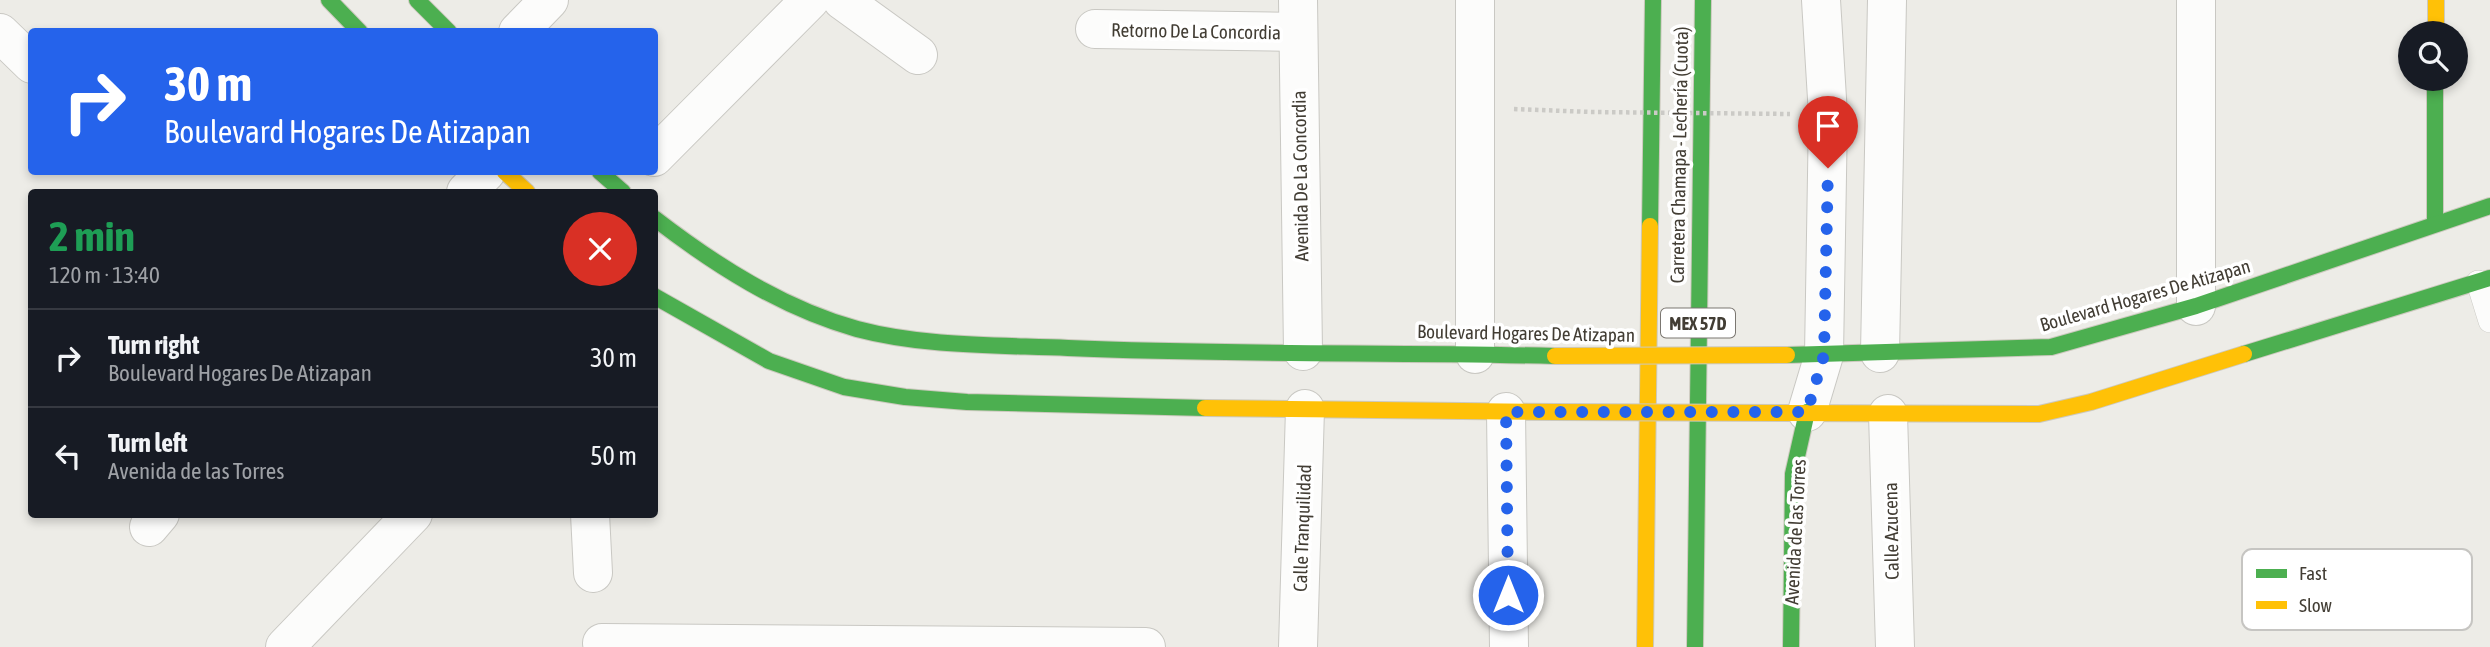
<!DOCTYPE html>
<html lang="en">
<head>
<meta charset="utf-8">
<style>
  body { margin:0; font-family:"Asap Condensed",sans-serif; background:#20242c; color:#f1f3f6; height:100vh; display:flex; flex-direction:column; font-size:26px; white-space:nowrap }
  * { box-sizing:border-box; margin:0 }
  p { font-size:23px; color:#9ea1a6 }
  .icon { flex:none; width:38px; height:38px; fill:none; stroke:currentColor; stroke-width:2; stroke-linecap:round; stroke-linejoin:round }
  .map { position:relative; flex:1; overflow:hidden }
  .details { position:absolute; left:28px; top:189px; width:630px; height:329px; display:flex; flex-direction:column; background:#171b24; border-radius:7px; box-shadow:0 4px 10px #0003 }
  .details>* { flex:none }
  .hud { position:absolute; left:28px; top:28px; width:630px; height:147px; border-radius:7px; box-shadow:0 4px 10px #0003; background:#2563eb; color:#fff; overflow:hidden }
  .controls { position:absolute; left:2398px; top:21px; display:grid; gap:14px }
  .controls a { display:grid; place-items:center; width:70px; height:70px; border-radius:50%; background:#171b24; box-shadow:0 4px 10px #0003; font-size:35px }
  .pin { position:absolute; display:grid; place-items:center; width:60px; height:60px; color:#fff; margin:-72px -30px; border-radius:50% 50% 50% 0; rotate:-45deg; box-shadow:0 0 7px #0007 }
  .pin .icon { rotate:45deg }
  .me { position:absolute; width:77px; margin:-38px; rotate:0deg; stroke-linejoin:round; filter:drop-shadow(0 0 5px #0008) }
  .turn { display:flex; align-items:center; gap:24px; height:147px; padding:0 21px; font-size:32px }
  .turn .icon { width:91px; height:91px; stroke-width:2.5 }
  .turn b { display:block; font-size:49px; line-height:60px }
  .round { display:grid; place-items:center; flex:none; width:74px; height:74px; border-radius:37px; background:#20242c }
  .head { display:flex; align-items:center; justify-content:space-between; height:119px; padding:0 21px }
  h1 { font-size:42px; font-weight:700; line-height:52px; color:#1e9e55 }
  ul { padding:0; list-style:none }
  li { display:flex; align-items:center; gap:21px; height:98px; padding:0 21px; border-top:2px solid #363941 }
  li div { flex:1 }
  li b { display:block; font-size:26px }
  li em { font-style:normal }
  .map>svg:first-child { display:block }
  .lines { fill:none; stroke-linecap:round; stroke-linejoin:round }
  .lane-casing { stroke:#c9c8c3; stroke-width:24 }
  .street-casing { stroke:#c9c8c3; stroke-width:40 }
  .fast-casing { stroke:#ccc9be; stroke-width:18 }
  .slow-casing { stroke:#ccc9be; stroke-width:18 }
  .path { stroke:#cbcac6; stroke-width:4.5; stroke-dasharray:3.5 3.5; stroke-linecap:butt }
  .lane { stroke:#fcfcfb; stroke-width:23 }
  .street { stroke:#fcfcfb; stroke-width:38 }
  .fast { stroke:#4caf50; stroke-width:16 }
  .slow { stroke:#ffc107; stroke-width:16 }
  .slow-bridge-casing { stroke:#ccc9be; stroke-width:18; stroke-linecap:butt }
  .path-bridge { stroke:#cbcac6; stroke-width:4.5; stroke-dasharray:3.5 3.5; stroke-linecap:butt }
  .slow-bridge { stroke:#ffc107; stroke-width:16 }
  .route { stroke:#2563eb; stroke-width:12; stroke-dasharray:0 21.6 }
  .labels { text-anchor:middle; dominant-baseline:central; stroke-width:7; stroke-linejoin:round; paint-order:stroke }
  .shield { fill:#fff; stroke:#7b7771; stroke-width:2 }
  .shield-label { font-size:18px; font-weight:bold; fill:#423d34 }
  .street-label { font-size:19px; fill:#423d34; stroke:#fff }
  .key { fill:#fff; stroke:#c6c5c2; stroke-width:2 }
  .key-label { font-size:19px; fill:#423d34 }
</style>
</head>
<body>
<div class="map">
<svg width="2490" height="647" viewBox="0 0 2490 647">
  <rect width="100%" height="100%" fill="#edece7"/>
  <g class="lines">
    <g class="lane-casing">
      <path id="lane" d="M2478,282L2490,321"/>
    </g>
    <g class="street-casing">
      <g id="street">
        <path d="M842,0L918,55"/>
        <path d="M1298,0L1303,351"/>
        <path d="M1095,29L1298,32"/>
        <path d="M518,32L549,0"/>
        <path d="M0,33L32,64"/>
        <path d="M654,157L810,0"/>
        <path d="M466,192L486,172"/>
        <path d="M2196,306V0"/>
        <path d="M1880,353L1887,0"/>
        <path d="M1475,354V0"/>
        <path d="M1506,412L1509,647"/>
        <path d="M1807,412L1824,355L1828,115L1821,0"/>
        <path d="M1888,414L1895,647"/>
        <path d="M590,514L593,573"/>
        <path d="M149,527L160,514"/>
        <path d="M602,643L1146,647"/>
        <path d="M285,647L413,514"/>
        <path d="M1298,647L1305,409"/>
      </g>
    </g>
    <g class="fast-casing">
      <g id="fast">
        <path d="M329,0L360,32"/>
        <path d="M417,0L449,32"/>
        <path d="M2435,79V223"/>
        <path d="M600,172L623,192"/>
        <path d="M654,218C715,265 782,308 857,329C925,347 998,345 1068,348C1230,355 1393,352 1555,356"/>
        <path d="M1650,226L1653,0"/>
        <path d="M654,296L769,361L844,387L905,397L967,402L1205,408"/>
        <path d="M2244,354L2490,278"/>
        <path d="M1787,355L2051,347L2196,306L2490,206"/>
        <path d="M1695,647L1703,0"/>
        <path d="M1791,647L1793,474L1807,412"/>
      </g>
    </g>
    <g class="slow-casing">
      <g id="slow">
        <path d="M2436,0V33"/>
        <path d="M505,172L527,192"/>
        <path d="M1205,408L1556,412"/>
        <path d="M1783,413L2039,414L2091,402L2244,354"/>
        <path d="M1645,647L1650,226"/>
      </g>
    </g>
    <path class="path" d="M1514,109L1591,112"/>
    <use href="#lane" class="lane"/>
    <use href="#street" class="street"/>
    <use href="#fast" class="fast"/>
    <use href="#slow" class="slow"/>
    <g class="slow-bridge-casing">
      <g id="slow-bridge">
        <path d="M1555,356L1787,355"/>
        <path d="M1556,412L1783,413"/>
      </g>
    </g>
    <path class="path-bridge" d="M1591,112L1790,114"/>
    <use href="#slow-bridge" class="slow-bridge"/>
  </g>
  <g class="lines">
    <path class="route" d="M1508,595L1506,412H1807L1824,355L1828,168"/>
  </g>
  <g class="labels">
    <rect class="shield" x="1661" y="308.5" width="74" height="29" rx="5"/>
    <g class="shield-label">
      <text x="1698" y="323">MEX 57D</text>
    </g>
    <g class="street-label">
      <text transform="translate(1196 31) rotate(1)">Retorno De La Concordia</text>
      <text transform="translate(1679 155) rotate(-89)">Carretera Chamapa - Lechería (Cuota)</text>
      <text transform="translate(1300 176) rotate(-91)">Avenida De La Concordia</text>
      <text transform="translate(2145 295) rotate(-16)">Boulevard Hogares De Atizapan</text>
      <text transform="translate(1526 333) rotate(1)">Boulevard Hogares De Atizapan</text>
      <text transform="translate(1302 528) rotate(-88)">Calle Tranquilidad</text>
      <text transform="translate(1891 531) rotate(-91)">Calle Azucena</text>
      <text transform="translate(1795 532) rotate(-87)">Avenida de las Torres</text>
    </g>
  </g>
  <rect x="2242" y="549" width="230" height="81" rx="10" class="key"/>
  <rect x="2256" y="569" width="31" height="9" fill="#4caf50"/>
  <rect x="2256" y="601" width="31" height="8" fill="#ffc107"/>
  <g class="key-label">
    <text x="2299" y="580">Fast</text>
    <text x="2299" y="612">Slow</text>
  </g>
</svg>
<div class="controls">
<a><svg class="icon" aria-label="search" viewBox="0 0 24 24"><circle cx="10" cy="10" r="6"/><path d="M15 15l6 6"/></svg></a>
</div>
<div class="pin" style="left:1828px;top:168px;background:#d93025"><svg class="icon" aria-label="arrive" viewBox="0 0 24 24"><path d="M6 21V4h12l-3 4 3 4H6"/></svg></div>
<svg class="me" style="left:1508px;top:595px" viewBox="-20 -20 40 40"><circle r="17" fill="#2563eb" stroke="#fff" stroke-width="3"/><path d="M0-11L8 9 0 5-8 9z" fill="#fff"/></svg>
<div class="hud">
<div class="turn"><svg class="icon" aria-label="right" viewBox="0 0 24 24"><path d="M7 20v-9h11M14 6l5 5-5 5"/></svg><div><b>30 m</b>Boulevard Hogares De Atizapan</div></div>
</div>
<section class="details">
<div class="head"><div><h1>2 min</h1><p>120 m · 13:40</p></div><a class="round" style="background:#d93025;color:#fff"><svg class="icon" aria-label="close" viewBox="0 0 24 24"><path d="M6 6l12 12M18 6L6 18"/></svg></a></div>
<ul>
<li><svg class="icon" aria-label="right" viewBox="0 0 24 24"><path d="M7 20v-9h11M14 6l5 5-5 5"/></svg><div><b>Turn right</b><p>Boulevard Hogares De Atizapan</p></div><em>30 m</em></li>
<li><svg class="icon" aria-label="left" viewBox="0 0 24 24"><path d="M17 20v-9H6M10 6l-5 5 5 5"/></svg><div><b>Turn left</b><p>Avenida de las Torres</p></div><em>50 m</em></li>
</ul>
</section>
</div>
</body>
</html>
